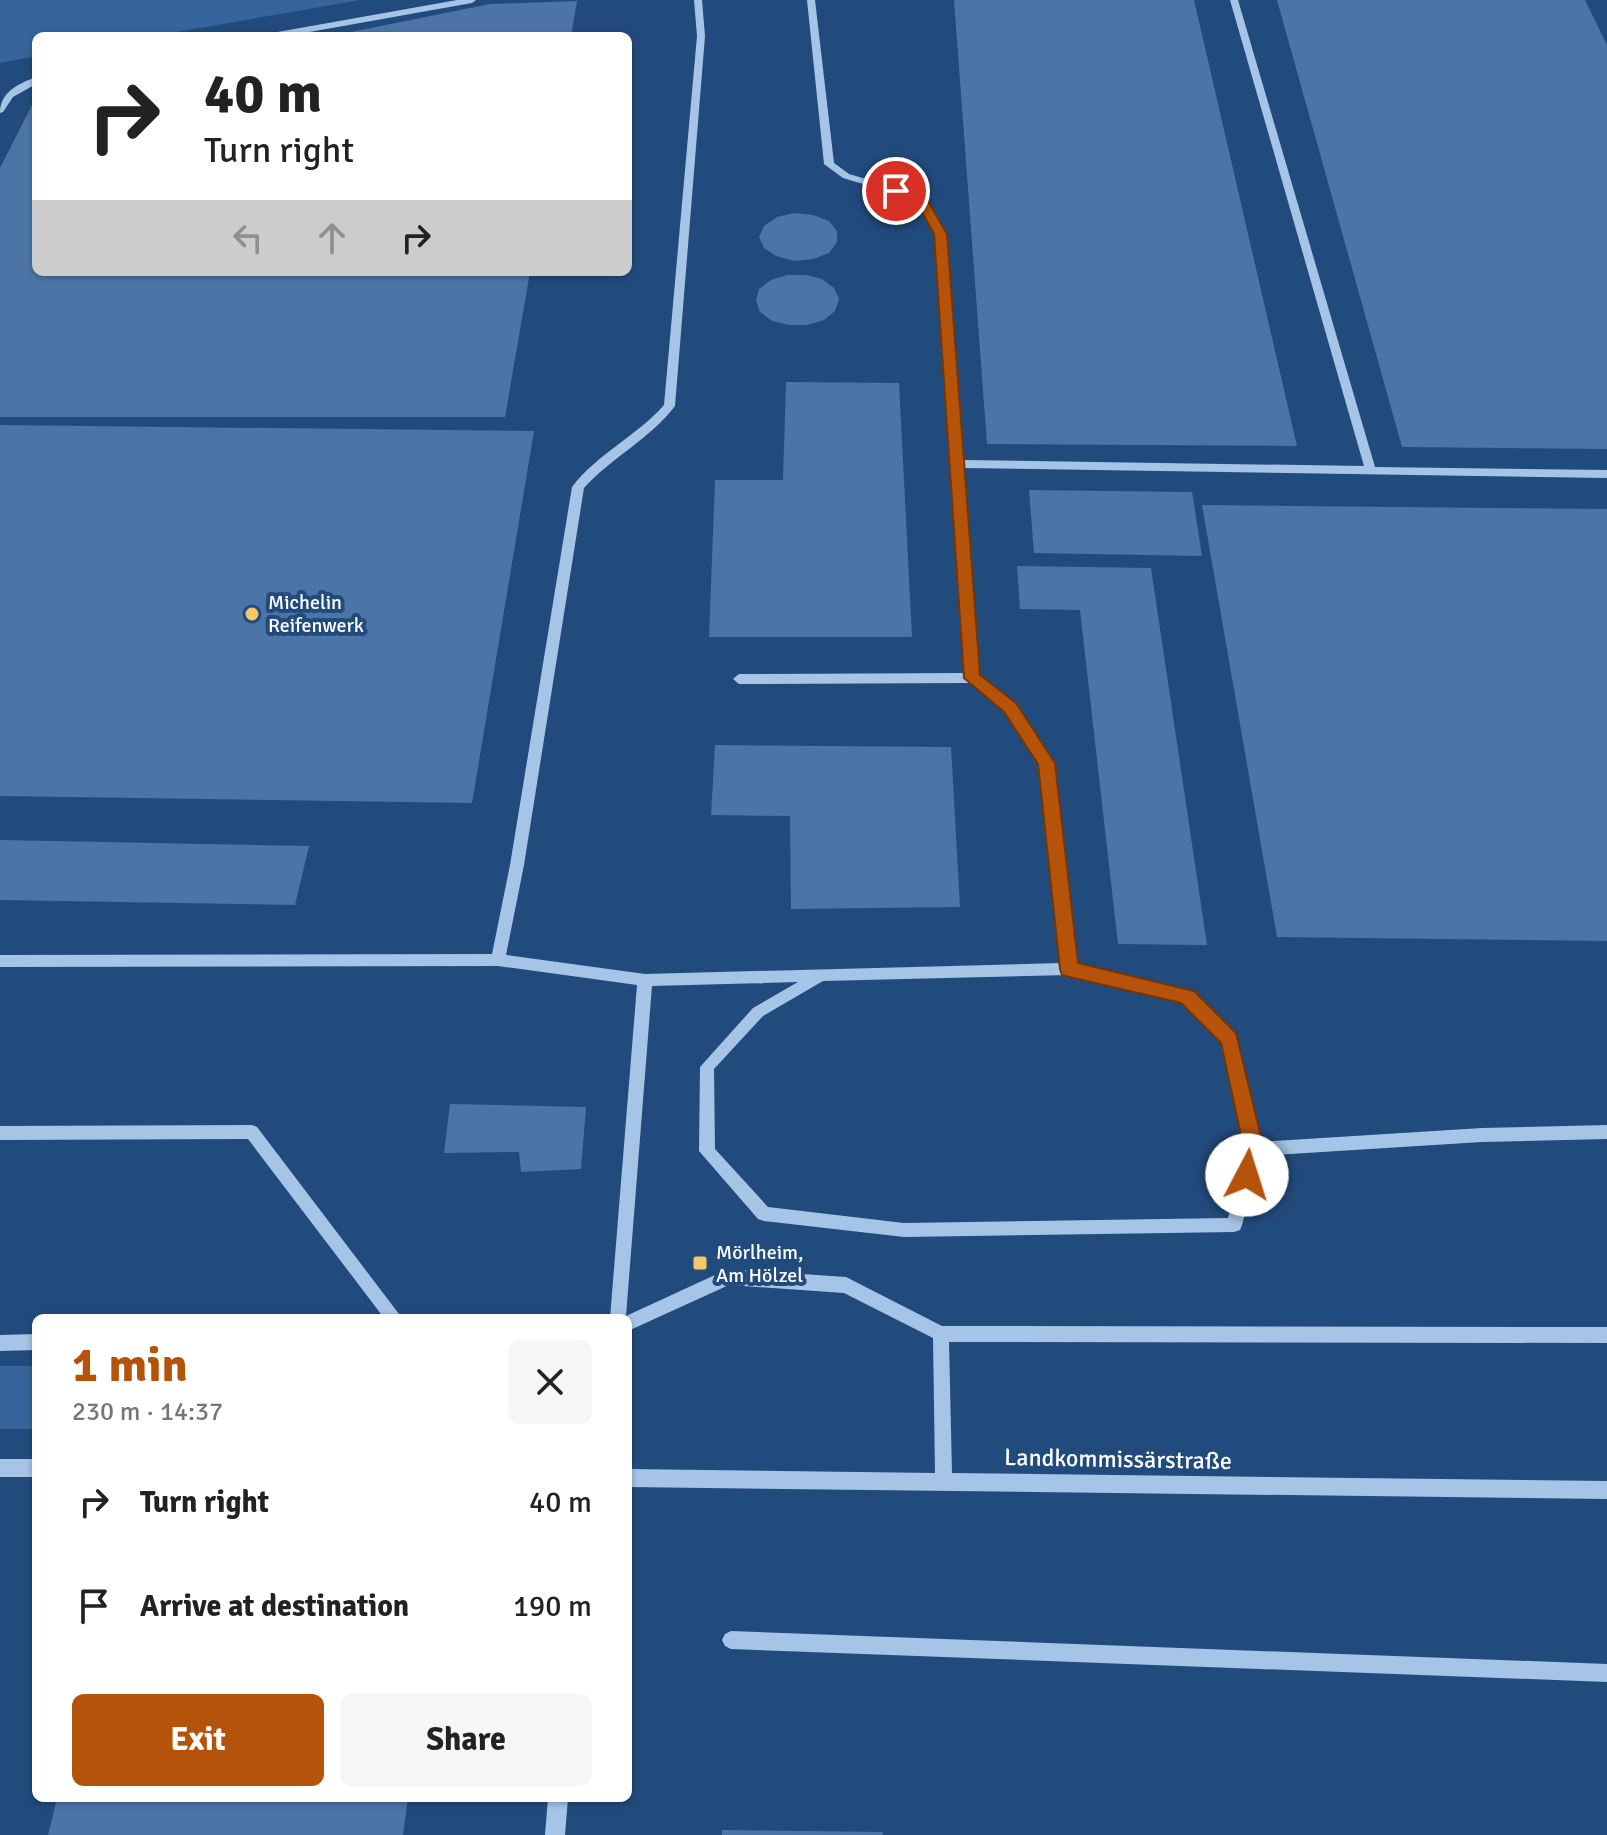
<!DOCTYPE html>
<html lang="en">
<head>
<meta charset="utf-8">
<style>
  body { margin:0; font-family:Signika,sans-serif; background:#f6f6f6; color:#222; height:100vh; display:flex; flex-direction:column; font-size:30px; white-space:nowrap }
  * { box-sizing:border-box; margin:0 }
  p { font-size:26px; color:#767676 }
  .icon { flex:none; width:44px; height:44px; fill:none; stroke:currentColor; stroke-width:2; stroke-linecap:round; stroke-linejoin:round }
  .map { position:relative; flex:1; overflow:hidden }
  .side { position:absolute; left:32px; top:1314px; width:600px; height:488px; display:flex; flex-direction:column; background:#fff; border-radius:12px; box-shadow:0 2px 6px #0004 }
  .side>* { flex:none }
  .guide { position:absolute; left:32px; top:32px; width:600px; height:244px; border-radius:12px; box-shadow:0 2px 6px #0004; background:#fff; color:#222; overflow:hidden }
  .pin { position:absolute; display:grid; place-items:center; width:68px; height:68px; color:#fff; margin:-34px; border:4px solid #fff; border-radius:50%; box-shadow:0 2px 8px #0007 }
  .me { position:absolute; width:88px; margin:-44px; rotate:5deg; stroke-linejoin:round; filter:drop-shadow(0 0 6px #0008) }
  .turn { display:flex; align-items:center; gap:28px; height:168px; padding:0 40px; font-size:36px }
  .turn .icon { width:104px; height:104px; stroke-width:2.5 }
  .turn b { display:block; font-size:56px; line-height:68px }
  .lanes { display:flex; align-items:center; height:76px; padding:0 40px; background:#0003; justify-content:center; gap:40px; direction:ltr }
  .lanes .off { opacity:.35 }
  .round { display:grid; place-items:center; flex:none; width:84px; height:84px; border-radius:12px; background:#f6f6f6 }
  .headline { display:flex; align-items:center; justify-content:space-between; height:136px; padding:0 40px }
  h1 { font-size:48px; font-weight:800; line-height:60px; color:#b45309 }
  .primary-button { display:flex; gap:16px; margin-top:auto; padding:16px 40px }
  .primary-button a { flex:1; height:92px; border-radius:12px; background:#b45309; color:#fff; font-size:32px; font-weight:800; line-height:92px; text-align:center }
  .primary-button a+a { background:#f6f6f6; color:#222 }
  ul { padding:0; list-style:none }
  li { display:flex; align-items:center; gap:24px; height:104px; padding:0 40px }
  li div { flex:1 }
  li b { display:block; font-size:30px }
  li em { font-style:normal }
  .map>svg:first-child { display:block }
  .green { fill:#35659b }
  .building { fill:#4b75a6 }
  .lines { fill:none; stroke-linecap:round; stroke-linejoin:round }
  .minor { fill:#a6c4e6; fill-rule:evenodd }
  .route { fill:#b45309; stroke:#753606; stroke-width:2 }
  .poi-dot { fill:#f2c868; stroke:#224b7d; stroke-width:3 }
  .labels { text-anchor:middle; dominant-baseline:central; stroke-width:8; stroke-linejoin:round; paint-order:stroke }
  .poi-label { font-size:20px; fill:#fff; stroke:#224b7d; text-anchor:start }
  .near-street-label { font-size:24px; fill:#fff; stroke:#224b7d }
</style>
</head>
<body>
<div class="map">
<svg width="1607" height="1835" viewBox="0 0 1607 1835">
  <rect width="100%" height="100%" fill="#224b7d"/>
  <g class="green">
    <path d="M0,0H361L154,36H36V56L0,63Z"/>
    <rect x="0" y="1366" width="36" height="63"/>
  </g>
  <g class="building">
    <path d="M954,0H1194L1297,446L987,444Z"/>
    <path d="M1277,0H1585L1607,45V449L1402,447Z"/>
    <path d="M577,1L571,36H331L490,4Z"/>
    <path d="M36,97V272H530L505,417H0V168Z"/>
    <path d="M794,213L813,215L829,221L837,231V242L829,253L813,259L794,261L776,256L764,248L759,237L764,226L777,217Z"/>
    <path d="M787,275H806L822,279L834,288L839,299L835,311L824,320L807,325H789L772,321L760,312L756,300L759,289L771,280Z"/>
    <path d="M786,382L899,383L912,637H709L715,480H783Z"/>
    <path d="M0,425L534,431L472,803L0,796Z"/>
    <path d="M1029,490L1192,492L1202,556L1034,553Z"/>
    <path d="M1202,505L1607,509V941L1277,937Z"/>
    <path d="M1017,566L1151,568L1207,945L1118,944L1080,610L1020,609Z"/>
    <path d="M715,745L951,747L960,907L791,909L790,816L711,815Z"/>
    <path d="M0,840L309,846L295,905L0,900Z"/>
    <path d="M450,1104L586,1107L581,1169L521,1172L519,1152L444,1153Z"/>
    <path d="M57,1798H408L403,1835H48Z"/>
    <path d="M722,1830L882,1832L883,1835H722Z"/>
  </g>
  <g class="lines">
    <g class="minor">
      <path d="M457,0H476L472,3L287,36H268L272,33Z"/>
      <path d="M694,0H702L705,36L675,406C650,439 611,458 584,488L524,865L506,955L645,974L1061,963L1040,764L1005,711L969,683L739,684L733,679L739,674L965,673L936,234L917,200L843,178L824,164L807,0H815L834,163L849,174L924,196L946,234L962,460L1364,466L1230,0H1238L1375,467L1607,470V478L963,468L978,676L1015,705L1053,763L1076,965L1192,993L1237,1039L1260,1142L1482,1128L1607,1125V1139L1482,1142L1260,1156L1242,1225L1240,1230L1234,1232L904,1237L764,1221L758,1219L699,1151L700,1067L753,1008L798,982L652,986L626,1316L728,1269L846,1277L942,1326L1607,1327V1343L949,1342L952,1473L1607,1481V1499L628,1487V1469L935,1473L933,1338L844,1293L729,1285L628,1331V1318H610L637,985L498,966L0,967V955L492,954L510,865L572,487C597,454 637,436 664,405L697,36ZM1069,975L1183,1002L1223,1042L1246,1149L1228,1218L904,1223L768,1207L715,1149L714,1069L763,1016L823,981Z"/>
      <path d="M36,77V84L13,97L3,112L0,113C0,92 18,84 36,77Z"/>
      <path d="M252,1125L257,1127L402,1318H384L248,1139L0,1140V1126Z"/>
      <path d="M36,1334V1350L0,1351V1335Z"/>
      <rect x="0" y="1459" width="36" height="18"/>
      <path d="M731,1631L1607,1664V1682L731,1649L725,1646L722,1640L725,1634Z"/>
      <path d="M548,1798H568L565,1835H545Z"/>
    </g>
  </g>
  <path class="route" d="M896,187L925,196L947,234L980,675L1016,703L1055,763L1078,963L1194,991L1236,1033L1264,1149L1254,1181L1247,1184L1240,1181L1237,1175L1244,1149L1221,1043L1181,1003L1069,977L1062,975L1060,969L1038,764L1004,712L964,678L934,234L916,201L891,194L889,191Z"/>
  <g class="poi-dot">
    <circle cx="252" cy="614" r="8"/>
    <rect x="692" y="1255" width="16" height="16" rx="4"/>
  </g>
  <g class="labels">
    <g class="poi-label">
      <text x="268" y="602">Michelin<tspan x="268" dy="23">Reifenwerk</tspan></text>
      <text x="716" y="1252">Mörlheim,<tspan x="716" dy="23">Am Hölzel</tspan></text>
    </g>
    <g class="near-street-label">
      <text transform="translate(1118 1459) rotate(1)">Landkommissärstraße</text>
    </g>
  </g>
</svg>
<div class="pin" style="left:896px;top:191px;background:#d93025"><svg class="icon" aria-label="arrive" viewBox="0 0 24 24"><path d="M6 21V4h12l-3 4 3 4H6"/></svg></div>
<svg class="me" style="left:1247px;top:1175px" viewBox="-20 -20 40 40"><circle r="19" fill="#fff"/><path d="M0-13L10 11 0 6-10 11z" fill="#b45309"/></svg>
<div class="guide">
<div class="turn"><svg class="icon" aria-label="right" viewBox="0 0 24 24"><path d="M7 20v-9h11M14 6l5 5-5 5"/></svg><div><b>40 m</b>Turn right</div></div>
<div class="lanes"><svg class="icon off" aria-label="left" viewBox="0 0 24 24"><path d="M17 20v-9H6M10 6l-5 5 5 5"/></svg><svg class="icon off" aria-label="ahead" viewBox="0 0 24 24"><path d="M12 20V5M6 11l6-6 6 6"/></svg><svg class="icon" aria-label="right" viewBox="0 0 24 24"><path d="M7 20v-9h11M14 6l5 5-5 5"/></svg></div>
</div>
<section class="side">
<div class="headline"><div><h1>1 min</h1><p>230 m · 14:37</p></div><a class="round"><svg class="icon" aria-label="close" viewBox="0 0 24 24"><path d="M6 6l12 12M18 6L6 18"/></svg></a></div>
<ul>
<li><svg class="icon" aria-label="right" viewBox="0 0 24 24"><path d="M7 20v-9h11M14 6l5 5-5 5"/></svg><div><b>Turn right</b></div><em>40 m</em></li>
<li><svg class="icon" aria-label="arrive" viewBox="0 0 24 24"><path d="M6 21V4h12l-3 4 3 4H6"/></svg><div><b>Arrive at destination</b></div><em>190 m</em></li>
</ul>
<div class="primary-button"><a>Exit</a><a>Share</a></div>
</section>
</div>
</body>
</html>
